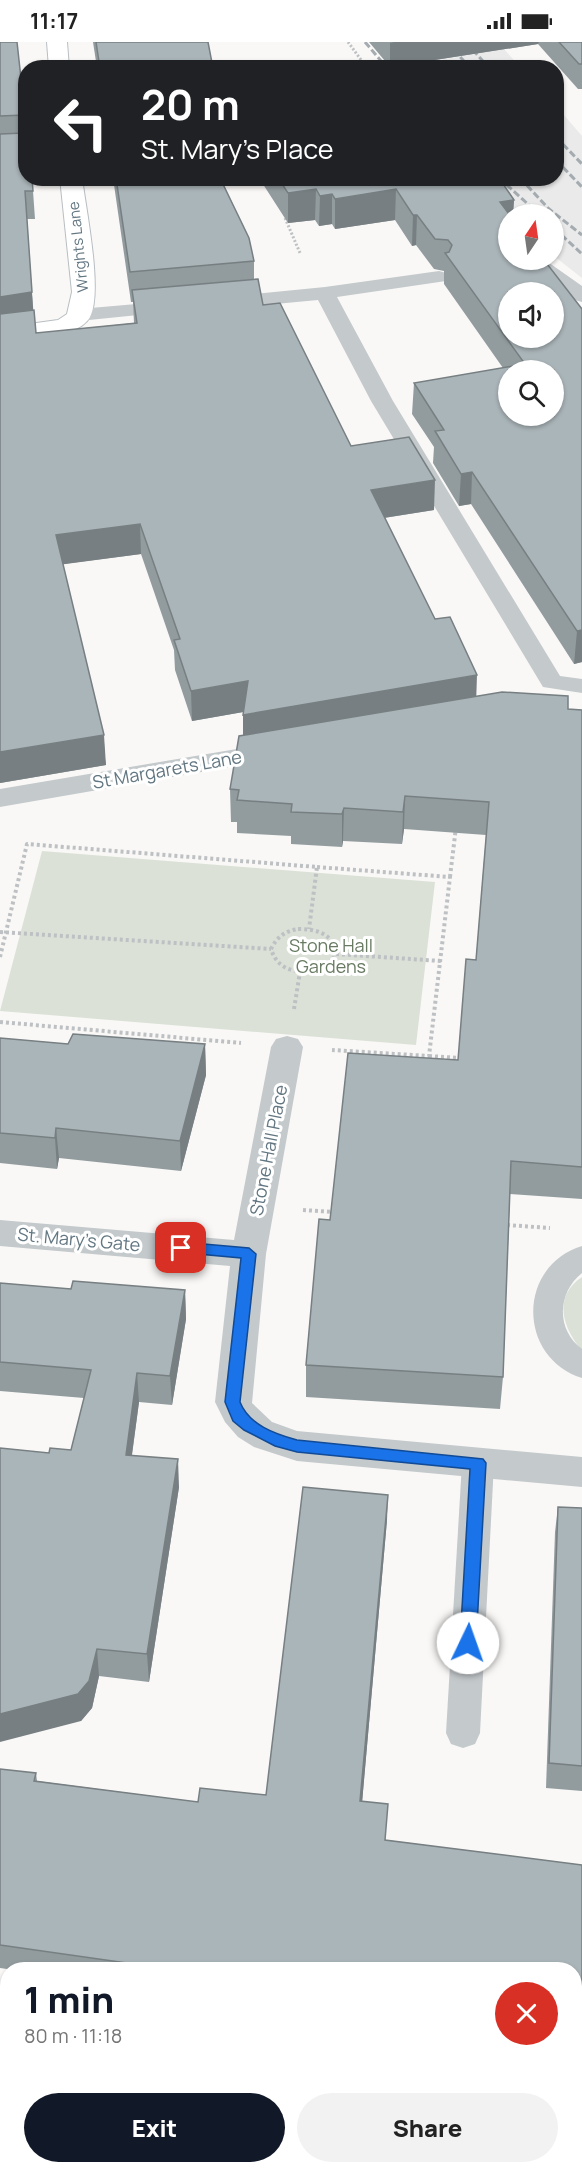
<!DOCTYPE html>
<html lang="en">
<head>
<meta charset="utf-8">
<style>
  body { margin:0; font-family:Manrope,sans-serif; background:#f2f2f2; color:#222; height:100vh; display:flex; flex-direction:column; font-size:22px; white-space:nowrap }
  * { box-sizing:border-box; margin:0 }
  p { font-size:20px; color:#767676 }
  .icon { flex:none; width:33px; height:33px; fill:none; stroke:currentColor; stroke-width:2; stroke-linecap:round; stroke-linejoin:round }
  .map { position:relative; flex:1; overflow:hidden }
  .details { position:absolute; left:0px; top:1920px; width:582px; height:212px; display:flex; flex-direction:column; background:#fff; border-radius:24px 24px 0 0; box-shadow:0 2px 4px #0004 }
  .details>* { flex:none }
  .banner { position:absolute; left:18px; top:18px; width:546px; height:126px; border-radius:24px; box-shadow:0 2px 4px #0004; background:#202124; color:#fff; overflow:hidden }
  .needle { width:39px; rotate:13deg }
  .controls { position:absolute; left:498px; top:162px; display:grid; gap:12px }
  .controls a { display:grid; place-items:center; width:66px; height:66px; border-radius:50%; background:#fff; box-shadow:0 2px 4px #0004; font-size:30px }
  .pin { position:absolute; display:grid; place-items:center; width:51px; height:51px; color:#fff; margin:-26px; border-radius:12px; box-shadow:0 3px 9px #0006 }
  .me { position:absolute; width:66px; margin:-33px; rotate:3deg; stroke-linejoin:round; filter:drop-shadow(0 0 4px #0008) }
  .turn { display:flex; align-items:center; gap:21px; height:126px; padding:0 24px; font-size:27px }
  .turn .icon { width:78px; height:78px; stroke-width:2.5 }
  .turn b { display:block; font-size:42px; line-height:51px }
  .round { display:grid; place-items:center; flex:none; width:63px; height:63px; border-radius:32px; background:#f2f2f2 }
  .headline { display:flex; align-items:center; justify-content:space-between; height:102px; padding:0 24px }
  h1 { font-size:36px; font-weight:800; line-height:45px; color:#111827 }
  .button { display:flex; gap:12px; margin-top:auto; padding:12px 24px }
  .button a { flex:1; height:69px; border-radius:36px; background:#111827; color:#fff; font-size:24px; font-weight:800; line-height:69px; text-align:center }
  .button a+a { background:#f2f2f2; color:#222 }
  .status { display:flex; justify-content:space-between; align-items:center; height:42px; padding:0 30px; background:#fff; direction:ltr }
  .status svg { height:16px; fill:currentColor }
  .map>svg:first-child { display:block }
  .built { fill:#e9eae9 }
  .green { fill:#dbe1d7 }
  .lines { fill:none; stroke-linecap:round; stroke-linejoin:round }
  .secondary-casing { stroke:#b8bec2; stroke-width:2 }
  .path-far1 { stroke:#bec1c3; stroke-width:3; stroke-dasharray:2 2; stroke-linecap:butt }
  .path { stroke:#bec1c3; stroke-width:4; stroke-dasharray:3 3; stroke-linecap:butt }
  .lane { fill:#c4c9cc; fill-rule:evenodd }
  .street { fill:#c4c9cc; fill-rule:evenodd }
  .secondary { fill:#fff; fill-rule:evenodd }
  .rail { stroke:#a4acb1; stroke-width:3; stroke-dasharray:7 3; stroke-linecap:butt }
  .wall { fill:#929c9f }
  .shaded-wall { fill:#777f82 }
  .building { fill:#aab5b9; stroke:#777f82; stroke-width:1.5; fill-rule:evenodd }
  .route { fill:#1a73e8; stroke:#114b97; stroke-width:1.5 }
  .labels { text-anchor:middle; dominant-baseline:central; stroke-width:6; stroke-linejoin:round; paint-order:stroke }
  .far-street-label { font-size:15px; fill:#637782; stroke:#fff }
  .street-label { font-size:18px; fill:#637782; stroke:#fff }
  .park-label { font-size:18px; fill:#687a62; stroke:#fff }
</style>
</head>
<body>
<div class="status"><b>11:17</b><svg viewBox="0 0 49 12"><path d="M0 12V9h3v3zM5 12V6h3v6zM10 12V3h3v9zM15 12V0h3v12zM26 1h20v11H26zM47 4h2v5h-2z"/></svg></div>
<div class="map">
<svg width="582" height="2131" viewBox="0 0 582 2131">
  <rect width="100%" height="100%" fill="#f9f8f6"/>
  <g class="built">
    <path d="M504,7L520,25L393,26Z"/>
    <path d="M557,65L582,94V236L554,214V172H510L442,137L556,136Z"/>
  </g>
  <g class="green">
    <path d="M42,809L435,840L416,1003L0,969Z"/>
    <path d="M582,1235V1309C563,1286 552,1255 582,1235Z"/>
    <path d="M0,2072L7,2073L8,2124H353L401,2131H0Z"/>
  </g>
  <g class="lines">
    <g class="secondary-casing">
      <g id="secondary">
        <path d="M47,0H67L69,26H49Z"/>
        <path d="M60,136H82C86,167 103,250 90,275C86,282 80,285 72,289L0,300V286L58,278L67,272L72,250Z"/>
      </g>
    </g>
    <g class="path-far1">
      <path d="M348,0L367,26"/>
      <path d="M285,176L300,211"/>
    </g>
    <g class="path">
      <path d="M317,825L450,835L429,1014L332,1008"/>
      <path d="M450,835L456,785"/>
      <path d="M298,887C315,887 327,890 336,905L333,918C312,933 280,936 271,907C277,895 285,889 298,887Z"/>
      <path d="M0,890L271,907"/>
      <path d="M336,912L441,919"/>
      <path d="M0,915L27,802L317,825L309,887"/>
      <path d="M294,967L300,930"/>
      <path d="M0,980L241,1001"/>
      <path d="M429,1014L461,1016"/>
      <path d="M303,1168L334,1170"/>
      <path d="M507,1183L550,1186"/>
    </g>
    <g class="lane">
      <path d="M528,218H545L582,244V260L575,258L534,229L518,228L515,224L518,220Z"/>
      <path d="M439,229L446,231L449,235L446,239L337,255L393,359L560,634L582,637V651L543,645L540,640L371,359L318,258L223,267L216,265L213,261L216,257L223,255L325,245Z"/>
      <path d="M171,259L178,261L181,265L178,269L79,279L72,277L69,273L72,269L79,267Z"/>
      <path d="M582,1204V1231C557,1251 556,1288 582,1307V1336C517,1315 517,1224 582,1204Z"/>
      <path d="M478,1408L489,1412L494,1421L480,1691L475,1702L463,1706L451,1702L446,1691L462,1421L467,1412Z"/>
    </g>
    <g class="street">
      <path d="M278,700L288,703L292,709L288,715L0,765V747Z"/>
      <path d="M287,994L298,997L303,1005L266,1212L252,1361L272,1380L297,1389L582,1415V1445L297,1419L254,1405L238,1395L225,1380L215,1360L230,1224L0,1204V1178L234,1198L271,1005L276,997Z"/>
      <path d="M0,2007L8,2008V2050L0,2049Z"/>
      <path d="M574,2084L582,2085V2129L564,2124H574Z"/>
    </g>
    <use href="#secondary" class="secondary"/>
    <g class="rail">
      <path d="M365,0L387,26"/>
      <path d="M447,0L470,26"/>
      <path d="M466,0L489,26"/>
      <path d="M413,22L415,26"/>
      <path d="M556,95L582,122"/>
      <path d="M556,118L582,145"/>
      <path d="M499,136L539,172"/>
      <path d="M520,136L549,167L582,193"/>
      <path d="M554,186L582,212"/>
    </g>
  </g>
  <g class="wall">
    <path d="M0,0H17L26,82V136L33,149L35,177H27L33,268L36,291L134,281L133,260H131L113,136H231V138L223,143L254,219V237L263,263L351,404L434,468L384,476L435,577L476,654L568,667L582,668V1157L510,1152L503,1335L500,1367L306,1355V1323L330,1178L458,1018L476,918L486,793L404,787L402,802L343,799L342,805L291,802V794L237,791V780H231L230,747L243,693V670L192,679L175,628L174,608L141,512L63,522L106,723L0,741Z"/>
    <path d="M93,0H208L213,26H97Z"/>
    <path d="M369,0H582V47H578L538,2L390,25Z"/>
    <path d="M259,136H499L514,158L513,172H508V218L582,267V620L574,622L471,462L459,464L433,421L434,405L412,372L414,341L503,326L444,242V229L434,227L416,203L412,204L395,178L335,187L332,182L319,184L315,178L288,181Z"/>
    <path d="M0,996L68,1002H205L206,1033L181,1129L59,1116L57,1127L0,1121Z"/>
    <path d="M0,1241L71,1247L185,1248L186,1277L172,1363L139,1360L132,1413L179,1445L149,1640L99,1634L92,1666L81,1679L49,1411L71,1408L84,1356L0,1349Z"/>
    <path d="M558,1465L582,1466V1749L546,1746L555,1490Z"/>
    <path d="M387,1478L362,1760L386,1798L582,1823V2008L574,2007V1928H14L0,1926V1727L36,1731L37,1739L198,1760L266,1753Z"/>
  </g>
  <g class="shaded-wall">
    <path d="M394,0H539L538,2L390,25V1Z"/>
    <path d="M211,136H231V138L212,149Z"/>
    <path d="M316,147L315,178L288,181V151Z"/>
    <path d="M396,147L395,178L335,187V157Z"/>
    <path d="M332,152V182L319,184L320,154Z"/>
    <path d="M514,158L513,172H508L500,160Z"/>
    <path d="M413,173H417L416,203L412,204Z"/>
    <path d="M27,177L34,279L0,284V255Z"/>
    <path d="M472,430L471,462L459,464L461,432Z"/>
    <path d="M435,438L434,468L370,478L371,448Z"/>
    <path d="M140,482L141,512L58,523L56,493Z"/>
    <path d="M582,588V620L574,622L577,589Z"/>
    <path d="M477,633L476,663L243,703V673Z"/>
    <path d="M248,639L249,669L192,679L191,649Z"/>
    <path d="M104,693L106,723L0,741V710Z"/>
    <path d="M405,754L404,787L402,802L403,770Z"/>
    <path d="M344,766L343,799L342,805V772Z"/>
    <path d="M205,1002L206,1033L181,1129L180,1099Z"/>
    <path d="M56,1086L59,1116L57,1127L55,1096Z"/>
    <path d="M185,1248L186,1277L172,1363L170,1334Z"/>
    <path d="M137,1331L139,1360L128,1441L126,1413Z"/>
    <path d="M178,1417L179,1445L149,1640L147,1612Z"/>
    <path d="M388,1453L387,1478L360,1784V1759Z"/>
    <path d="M97,1607L99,1634L92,1666L81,1679L0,1700V1672Z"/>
  </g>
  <g class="building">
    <path d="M0,0H17L25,73L0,74Z"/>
    <path d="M96,0H208L213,26H100Z"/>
    <path d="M559,0H582V22H579Z"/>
    <path d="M26,87V136H32L33,149H25L32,250L0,255V92L24,91Z"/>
    <path d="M116,136H220L249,196L254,219L130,230Z"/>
    <path d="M278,136H499L514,158L500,160L509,172L508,218H544L582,267V588L577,589L472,430L461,432L435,389L444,388L414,341L525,322L445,211L449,210L452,203L448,198L435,197L417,173H413L396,147L335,157L332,152L320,154L316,147L288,151ZM508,250H554V296H508ZM508,328H554V374H508Z"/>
    <path d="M258,237L263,263L280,261L351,404L409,395L435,438L371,448L435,577L450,575L477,633L243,673L248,639L191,649L174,598L180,597L140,482L56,493L104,693L0,710V272L34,268L36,291L137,281L132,248Z"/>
    <path d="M502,650L568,654V667L582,668V1125L511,1119L503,1335L306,1323L319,1177L330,1178L348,1011L458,1018L466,917L476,918L489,760L405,754L403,770L344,766L342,772L291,770L292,762L237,758L239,748L230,747L239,694Z"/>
    <path d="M73,992L205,1002L180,1099L56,1086L55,1096L0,1091V996L68,1002Z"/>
    <path d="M73,1239L185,1248L170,1334L137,1331L126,1413L178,1417L147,1612L97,1607L89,1639L78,1652L0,1672V1406L49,1411L50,1406L71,1408L91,1328L0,1320V1241L71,1247Z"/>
    <path d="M303,1445L388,1453L360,1759L388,1762L385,1798L582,1823V1985L574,1984V1928H176L0,1903V1727L36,1731L34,1739L198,1760L200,1746L266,1753Z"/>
    <path d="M558,1465L582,1466V1724L549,1721Z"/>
  </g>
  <path class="route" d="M181,1200L249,1206L256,1212L240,1360C249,1383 275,1392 297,1398L483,1417L486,1421L476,1601L474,1606L468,1608L462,1606L460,1601L470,1427L297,1410L275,1404L244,1388L233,1379L225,1360L241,1216L176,1210L174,1206Z"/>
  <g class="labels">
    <g class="far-street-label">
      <text transform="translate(78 205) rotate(-96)">Wrights Lane</text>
    </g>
    <g class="street-label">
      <text transform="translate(167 727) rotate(-10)">St Margarets Lane</text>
      <text transform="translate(268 1108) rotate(-79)">Stone Hall Place</text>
      <text transform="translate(79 1197) rotate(5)">St. Mary's Gate</text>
    </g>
    <g class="park-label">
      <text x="331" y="903">Stone Hall<tspan x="331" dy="21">Gardens</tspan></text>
    </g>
  </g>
</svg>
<div class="controls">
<a><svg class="needle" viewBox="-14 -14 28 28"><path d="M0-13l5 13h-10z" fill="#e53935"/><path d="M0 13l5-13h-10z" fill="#767676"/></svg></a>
<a><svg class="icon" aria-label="sound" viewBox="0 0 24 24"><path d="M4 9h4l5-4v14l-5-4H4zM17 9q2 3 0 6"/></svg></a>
<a><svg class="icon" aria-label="search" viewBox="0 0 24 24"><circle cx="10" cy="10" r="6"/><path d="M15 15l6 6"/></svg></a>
</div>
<div class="pin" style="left:181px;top:1206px;background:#d93025"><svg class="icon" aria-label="arrive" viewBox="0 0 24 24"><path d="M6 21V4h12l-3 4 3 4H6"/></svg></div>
<svg class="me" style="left:468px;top:1601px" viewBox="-20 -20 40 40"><circle r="19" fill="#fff"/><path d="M0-13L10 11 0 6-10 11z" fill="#1a73e8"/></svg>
<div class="banner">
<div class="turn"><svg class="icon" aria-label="left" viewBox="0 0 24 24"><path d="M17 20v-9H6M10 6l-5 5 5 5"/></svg><div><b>20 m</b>St. Mary's Place</div></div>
</div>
<section class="details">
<div class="headline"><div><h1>1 min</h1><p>80 m · 11:18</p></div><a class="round" style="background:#d93025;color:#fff"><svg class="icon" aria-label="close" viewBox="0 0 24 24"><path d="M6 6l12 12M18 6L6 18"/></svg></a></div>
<div class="button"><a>Exit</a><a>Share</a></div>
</section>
</div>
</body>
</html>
